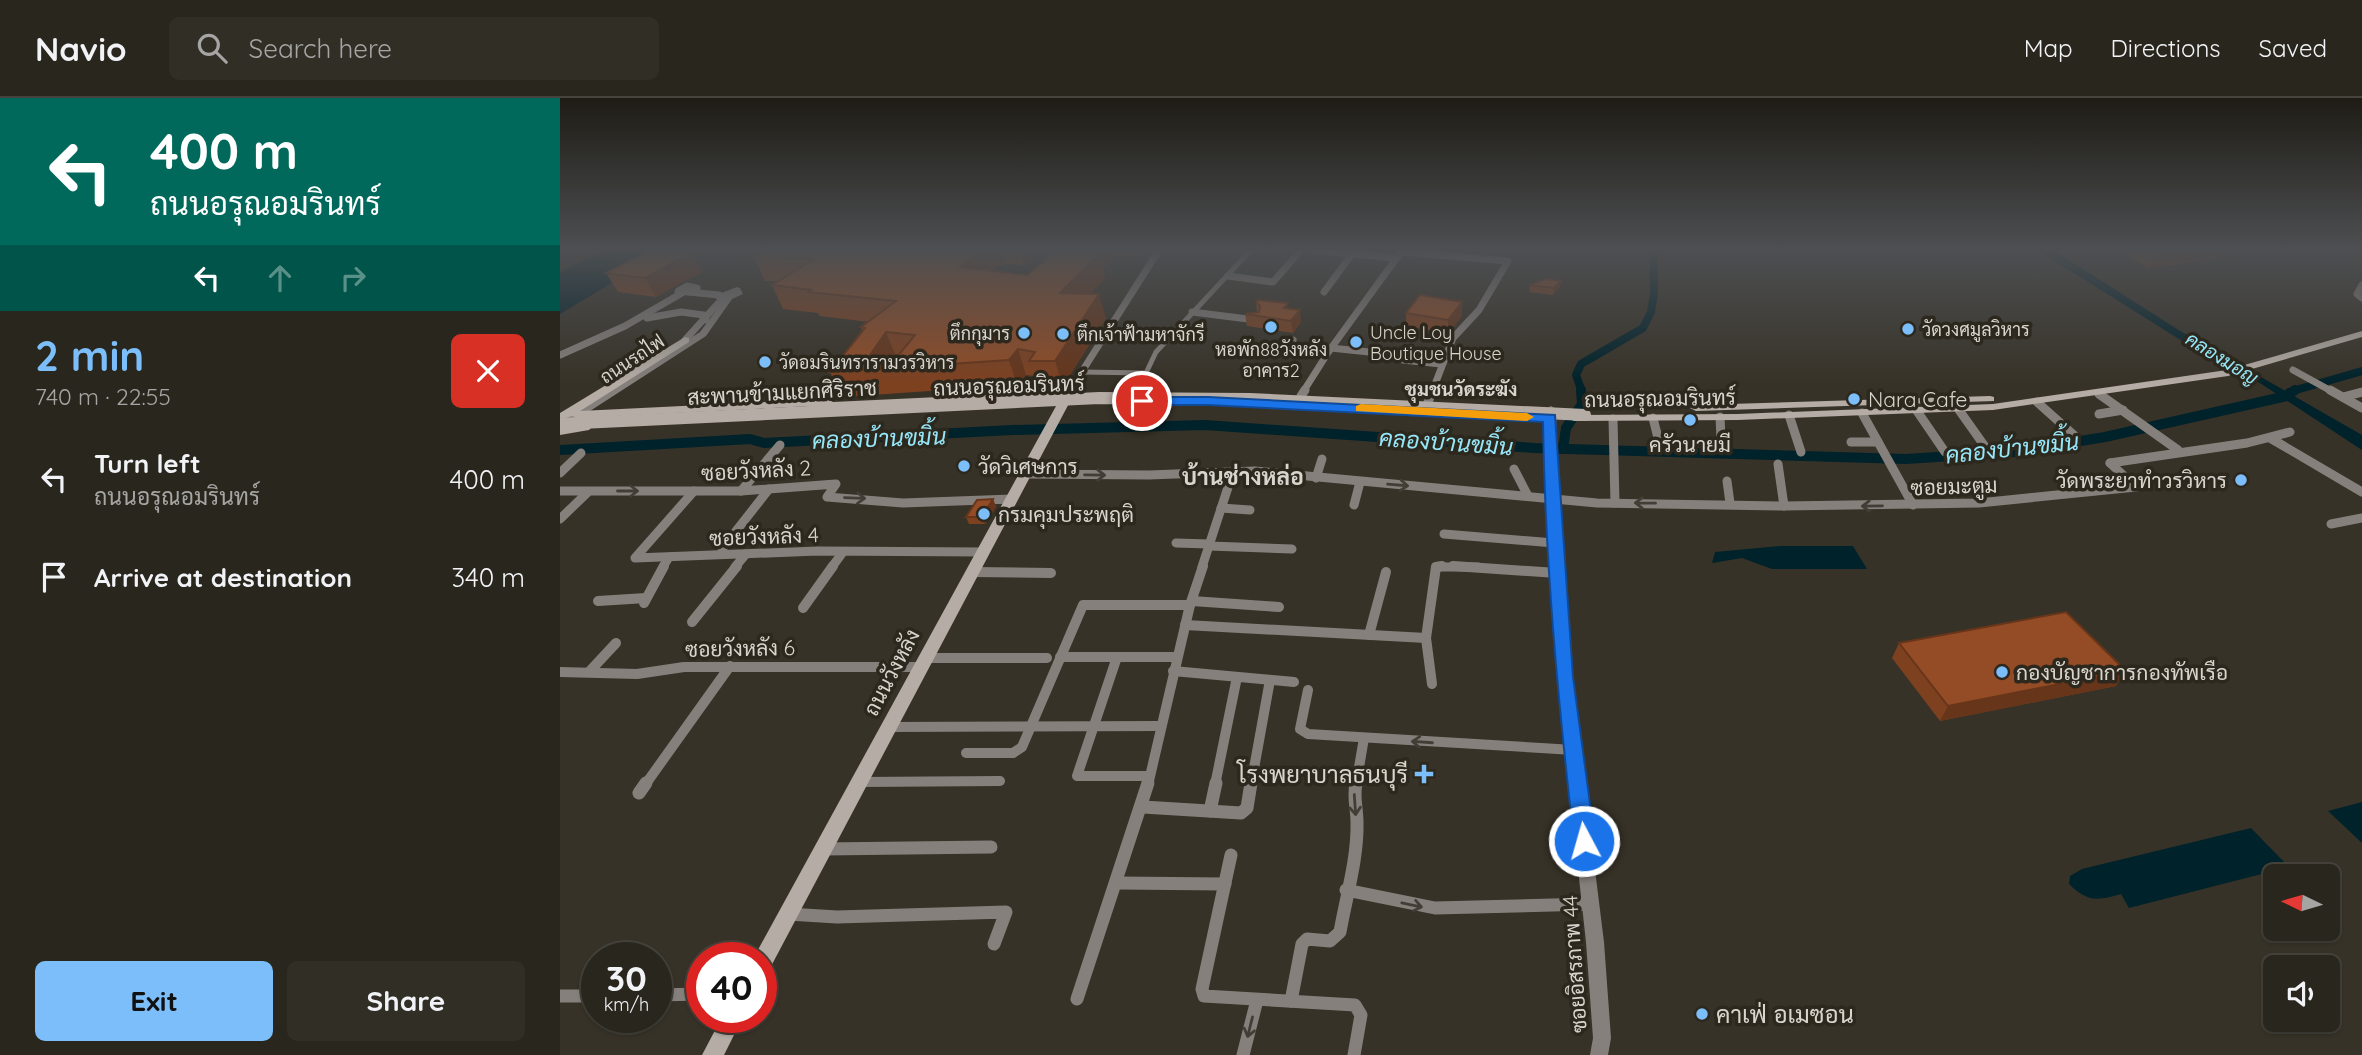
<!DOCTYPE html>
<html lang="en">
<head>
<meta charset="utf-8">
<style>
  body { margin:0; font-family:Quicksand,Sarabun,sans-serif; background:#312e26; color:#f1f3f6; height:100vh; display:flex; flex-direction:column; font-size:26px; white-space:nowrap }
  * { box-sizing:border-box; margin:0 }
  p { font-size:23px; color:#a5a5a4 }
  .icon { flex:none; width:38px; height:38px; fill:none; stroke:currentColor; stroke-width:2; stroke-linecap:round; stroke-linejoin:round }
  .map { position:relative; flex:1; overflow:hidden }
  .drawer { display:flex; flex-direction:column; background:#29261d; width:560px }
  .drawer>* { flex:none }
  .banner { background:#00695c; color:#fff; overflow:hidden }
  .needle { width:46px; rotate:275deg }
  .tools { position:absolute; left:1703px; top:766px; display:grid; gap:14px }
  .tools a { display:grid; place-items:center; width:77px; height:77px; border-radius:10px; background:#29261d; box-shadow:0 2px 5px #0004,0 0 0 2px #45433b; font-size:35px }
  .speed { position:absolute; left:21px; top:844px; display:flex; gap:14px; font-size:35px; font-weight:700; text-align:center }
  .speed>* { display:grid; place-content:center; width:91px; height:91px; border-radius:50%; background:#29261d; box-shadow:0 2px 5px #0004,0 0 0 2px #45433b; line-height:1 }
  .speed small { font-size:18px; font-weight:400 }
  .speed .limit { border:10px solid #d22; background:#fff; color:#111 }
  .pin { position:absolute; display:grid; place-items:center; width:60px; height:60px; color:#fff; margin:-30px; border:4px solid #fff; border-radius:50%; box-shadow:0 2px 7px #0007 }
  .me { position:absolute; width:77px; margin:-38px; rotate:354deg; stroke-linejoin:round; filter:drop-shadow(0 0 5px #0008) }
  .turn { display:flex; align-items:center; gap:24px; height:147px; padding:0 35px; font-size:32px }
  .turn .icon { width:91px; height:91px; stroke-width:2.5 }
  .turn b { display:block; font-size:49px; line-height:60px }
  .lanes { display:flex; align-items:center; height:66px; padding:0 35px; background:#0003; justify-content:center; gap:35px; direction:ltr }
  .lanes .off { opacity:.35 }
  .round { display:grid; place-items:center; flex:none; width:74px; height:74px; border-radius:10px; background:#312e26 }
  .head { display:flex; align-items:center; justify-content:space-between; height:119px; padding:0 35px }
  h1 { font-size:42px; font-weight:700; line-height:52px; color:#7bbef9 }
  .button { display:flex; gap:14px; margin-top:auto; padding:14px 35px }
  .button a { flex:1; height:80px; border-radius:10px; background:#7bbef9; color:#111; font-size:28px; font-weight:700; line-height:80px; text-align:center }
  .button a+a { background:#312e26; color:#f1f3f6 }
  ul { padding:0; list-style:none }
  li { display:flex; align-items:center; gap:21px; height:98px; padding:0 35px }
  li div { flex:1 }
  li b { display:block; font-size:26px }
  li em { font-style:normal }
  header { display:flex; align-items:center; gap:42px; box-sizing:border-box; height:98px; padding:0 35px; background:#29261d; border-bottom:2px solid #45433b }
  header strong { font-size:33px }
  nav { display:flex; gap:38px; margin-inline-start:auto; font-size:24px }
  .search { width:490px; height:63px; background:#312e26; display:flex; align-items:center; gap:18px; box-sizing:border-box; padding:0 24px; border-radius:10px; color:#a5a5a4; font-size:26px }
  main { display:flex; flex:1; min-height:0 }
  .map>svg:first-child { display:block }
  .water { fill:#00222a }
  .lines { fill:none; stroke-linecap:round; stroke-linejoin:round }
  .canal-far1 { stroke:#00222a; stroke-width:8 }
  .canal { stroke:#00222a; stroke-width:10 }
  .pedestrian-far1 { stroke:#86807c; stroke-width:5 }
  .pedestrian { stroke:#86807c; stroke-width:6 }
  .minor-far3 { stroke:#86807c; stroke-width:7 }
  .minor-far2 { stroke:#86807c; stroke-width:9 }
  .minor-far1 { stroke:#86807c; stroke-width:10 }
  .minor { stroke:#86807c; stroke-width:13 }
  .tertiary { fill:#86807c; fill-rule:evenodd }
  .secondary { fill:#b5aca5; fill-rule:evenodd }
  .secondary-bridge { stroke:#b5aca5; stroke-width:12 }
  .wall { fill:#7e4120; fill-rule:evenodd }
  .shaded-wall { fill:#67351a }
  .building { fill:#934c25; stroke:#67351a; stroke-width:2; fill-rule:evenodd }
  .oneway { stroke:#433e35 }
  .route { fill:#1a73e8; stroke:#114b97; stroke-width:2 }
  .slow { fill:#f59e0b }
  .poi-dot { fill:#7bbef9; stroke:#2d281d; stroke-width:2.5 }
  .labels { text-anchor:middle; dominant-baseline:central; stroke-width:7; stroke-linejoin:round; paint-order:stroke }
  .far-poi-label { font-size:18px; fill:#d8d5ce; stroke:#2d281d; text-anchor:start }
  .far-street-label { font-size:18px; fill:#d8d5ce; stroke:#2d281d }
  .far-water-label { font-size:19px; font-style:italic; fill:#96e7f9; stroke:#2d281d }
  .far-neighbourhood-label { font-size:19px; font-weight:bold; fill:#d8d5ce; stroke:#2d281d }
  .street-label { font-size:21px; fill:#d8d5ce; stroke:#2d281d }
  .poi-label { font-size:21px; fill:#d8d5ce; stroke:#2d281d; text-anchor:start }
  .water-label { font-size:23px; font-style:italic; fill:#96e7f9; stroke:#2d281d }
  .neighbourhood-label { font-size:23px; font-weight:bold; fill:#d8d5ce; stroke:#2d281d }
  .near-poi-label { font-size:24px; fill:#d8d5ce; stroke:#2d281d; text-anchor:end }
</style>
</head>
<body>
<header>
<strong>Navio</strong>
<div class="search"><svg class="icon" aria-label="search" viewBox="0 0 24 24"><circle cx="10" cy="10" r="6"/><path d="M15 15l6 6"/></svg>Search here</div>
<nav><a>Map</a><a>Directions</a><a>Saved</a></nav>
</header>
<main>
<section class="drawer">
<div class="banner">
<div class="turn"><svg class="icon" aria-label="left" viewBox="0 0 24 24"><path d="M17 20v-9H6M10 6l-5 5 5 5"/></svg><div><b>400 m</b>ถนนอรุณอมรินทร์</div></div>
<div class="lanes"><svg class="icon" aria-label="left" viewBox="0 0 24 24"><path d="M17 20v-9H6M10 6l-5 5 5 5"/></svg><svg class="icon off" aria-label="ahead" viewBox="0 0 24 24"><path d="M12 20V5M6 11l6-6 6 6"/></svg><svg class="icon off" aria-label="right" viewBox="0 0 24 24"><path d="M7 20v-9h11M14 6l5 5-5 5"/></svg></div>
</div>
<div class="head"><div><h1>2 min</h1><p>740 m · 22:55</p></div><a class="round" style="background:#d93025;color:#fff"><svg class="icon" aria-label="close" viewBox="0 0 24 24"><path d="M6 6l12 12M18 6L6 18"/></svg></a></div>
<ul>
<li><svg class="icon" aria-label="left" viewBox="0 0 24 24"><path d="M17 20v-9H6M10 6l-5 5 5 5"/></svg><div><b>Turn left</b><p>ถนนอรุณอมรินทร์</p></div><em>400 m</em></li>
<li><svg class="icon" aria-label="arrive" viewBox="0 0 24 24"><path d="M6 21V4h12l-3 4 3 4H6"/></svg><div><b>Arrive at destination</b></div><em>340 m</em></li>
</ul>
<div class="button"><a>Exit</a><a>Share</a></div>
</section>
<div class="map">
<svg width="1802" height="957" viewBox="0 0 1802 957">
  <rect width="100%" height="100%" fill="#373227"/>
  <g class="water">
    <path d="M46,152H107L0,216V174Z"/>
    <path d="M1477,152H1493L1617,231L1802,337V352L1700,285L1662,268Z"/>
    <path d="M1221,448H1293L1307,471H1212L1182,460L1152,465L1155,454Z"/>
    <path d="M1802,704V745L1768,713Z"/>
    <path d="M1691,730L1729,769L1569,810L1561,796C1537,803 1527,804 1509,786L1510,778L1522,771Z"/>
  </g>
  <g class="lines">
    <g class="canal-far1">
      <path d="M1022,294L1016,277L1021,266L1083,230L1091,214L1094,195L1093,152"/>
      <path d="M1729,294L1802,273"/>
    </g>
    <g class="canal">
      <path d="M1727,298L1735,292"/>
      <path d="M1003,351L1006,330L1022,306L1021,292"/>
      <path d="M0,352L190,341L204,345L452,332L645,327L975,350L1346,361L1453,354L1545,339L1727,298"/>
    </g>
    <g class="pedestrian-far1">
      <path d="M548,234L609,239"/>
      <path d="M522,274L586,275"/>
      <path d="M577,294L596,254L691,152"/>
    </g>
    <path class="pedestrian" d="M577,295L578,292"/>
    <g class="minor-far3">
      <path d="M753,152L835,160"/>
      <path d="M668,178L713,184L741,152"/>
      <path d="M1802,187L1797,196L1802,200"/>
      <path d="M127,188L137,190L129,194L118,193Z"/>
      <path d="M129,194L159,197"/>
      <path d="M764,194L792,156"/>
      <path d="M632,214L696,222"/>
      <path d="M87,220L121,214L144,217L146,222"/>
      <path d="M125,242L162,201"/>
      <path d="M733,242L730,249L769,253"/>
      <path d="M771,250L809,254"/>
      <path d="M0,257L65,228L122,195"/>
      <path d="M843,262L881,266"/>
      <path d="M1733,272L1773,294"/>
      <path d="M509,294L599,152"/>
      <path d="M743,294L769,253L841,154L948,163L919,212L893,240L872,294"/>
    </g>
    <g class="minor-far2">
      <path d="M1770,292L1802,310"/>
      <path d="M508,296L510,292"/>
      <path d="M1539,296L1618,352"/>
      <path d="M741,298L745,292"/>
      <path d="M1783,299L1802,294"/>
      <path d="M868,304L873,292"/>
      <path d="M1477,304L1515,338"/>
      <path d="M1399,312L1426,350"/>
      <path d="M1357,313L1385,354"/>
      <path d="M1302,315L1353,407"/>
      <path d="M1539,316L1563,312"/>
      <path d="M1229,317L1241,354"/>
      <path d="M1160,319L1161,341"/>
      <path d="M1093,320L1099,344L1105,350"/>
      <path d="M1053,321L1055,405"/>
      <path d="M1710,340L1802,394"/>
      <path d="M1291,344H1318"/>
      <path d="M1550,365L1687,345L1730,334"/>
      <path d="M1550,365L1576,389"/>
      <path d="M1218,366L1224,408"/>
      <path d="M954,371L968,398"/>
      <path d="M0,375L21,355"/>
      <path d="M466,376L589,377L695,373L1037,405L1224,408L1419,405L1576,389"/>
      <path d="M756,380L762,361"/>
      <path d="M1167,383L1170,405"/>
      <path d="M0,393H181L276,386L267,399L343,405L452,401"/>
      <path d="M134,393L75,460L258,453L424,454"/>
      <path d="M181,393L220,347"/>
      <path d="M794,407L800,384"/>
      <path d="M661,410L690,412"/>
      <path d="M0,421L28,394"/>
      <path d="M1771,426L1802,420"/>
      <path d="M884,436L994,445"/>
      <path d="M616,445L649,446"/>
      <path d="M649,448L732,451"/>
      <path d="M162,451L209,391"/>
      <path d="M103,469L109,459"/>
      <path d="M175,469L186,456"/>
      <path d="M272,469L283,454"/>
      <path d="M642,469L673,374"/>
      <path d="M876,469H918"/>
    </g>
    <g class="minor-far1">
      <path d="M893,468L997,475"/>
      <path d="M413,474L491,475"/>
      <path d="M38,503L86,500"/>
      <path d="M632,503L719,509"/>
      <path d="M84,505L104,468"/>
      <path d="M243,510L273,468"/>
      <path d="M132,524L177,468"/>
      <path d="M625,527L866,540"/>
      <path d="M809,537L826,474"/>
      <path d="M500,559H617"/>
      <path d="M557,559L517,678H589"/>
      <path d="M366,560H487"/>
      <path d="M613,573L734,584"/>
      <path d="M0,574L77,576L124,569H361"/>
      <path d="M29,574L56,545"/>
      <path d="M872,586L866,540L876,469L882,468"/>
      <path d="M748,592L740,631L748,636L1014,652"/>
      <path d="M329,629L601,628"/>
      <path d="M406,655H453L462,649L523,507H630"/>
      <path d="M301,684L440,683"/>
      <path d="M85,687L170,568"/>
      <path d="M588,687L630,507L643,468"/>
      <path d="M655,687L677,579"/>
      <path d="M691,687L710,582"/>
      <path d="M796,687L804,640"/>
    </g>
    <g class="minor">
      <path d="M79,695L86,685"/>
      <path d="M583,709L681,715L687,710L691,685"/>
      <path d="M650,713L656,685"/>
      <path d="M264,751L431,749"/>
      <path d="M671,757L642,891L644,898L795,907L801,917L794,957"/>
      <path d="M558,785L665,786"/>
      <path d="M786,792L875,810L1031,806"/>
      <path d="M228,816L277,819L446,814L434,846"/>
      <path d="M96,897L142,896"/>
      <path d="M0,898H37"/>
      <path d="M517,901L588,685"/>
      <path d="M731,903L742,846L747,841L770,843L780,834C786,799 798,760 797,724C797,710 793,700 796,685"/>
      <path d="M683,957L697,902"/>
    </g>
    <g class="tertiary">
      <path d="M177,189L180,190L183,196L172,201L146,238L13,324H5V320L140,234L163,203L156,201V197Z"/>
      <path d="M991,308L996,311L998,405L1011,579L1044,844L1051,940L1048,957H1030L1033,940L1026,844L997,579L986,405V311Z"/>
    </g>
    <g class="secondary">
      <path d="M1802,233V239L1668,278L1433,312L1178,322L1014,323L1008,320L1014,317L1178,316L1433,306L1667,272Z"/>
      <path d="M125,239L129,240V244L20,313L267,301L273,304L503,293L512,294L514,296L208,874L201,876V859H194L501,299L258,311L252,308L17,320L12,318L0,322V315Z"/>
      <path d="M1430,298L1434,299V303L1136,313L1130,310L1136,307Z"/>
      <path d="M25,326L31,330L29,332L0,337V329Z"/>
      <path d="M162,919H183L164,957H142Z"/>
    </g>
    <path class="secondary-bridge" d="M0,326L539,300L690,301L1025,317"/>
  </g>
  <g class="wall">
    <path d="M206,152H589V153L582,159L556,158L543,171L545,180L530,196L546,220L503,288H477L474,278L466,277L457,287L282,299L270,274L302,232L301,229L309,224L260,218L258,215L223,211L212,187L218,183H205L194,159ZM482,153L494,154L467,177L432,173L438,168L446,166L464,167Z"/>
    <path d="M1558,152H1677L1673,159L1588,170Z"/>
    <path d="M142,174L124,183L96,199L58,194L46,175Z"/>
    <path d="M970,187L1000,189L993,197L969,194Z"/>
    <path d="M696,204L728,210L741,224L733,235L687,228L685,216L697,214Z"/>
    <path d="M846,215L902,218L888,236L846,228Z"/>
    <path d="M433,401L436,409L425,426H409L406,419Z"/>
    <path d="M1339,545L1556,588L1380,623L1332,560Z"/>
  </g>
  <g class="shaded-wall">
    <path d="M422,152H442L446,166L438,168L408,193L400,169Z"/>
    <path d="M460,152H482V153L464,167Z"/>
    <path d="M533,152H555L556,158L543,171L545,180L507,219L500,195Z"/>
    <path d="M580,152H589V153L582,159Z"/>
    <path d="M1634,152H1677L1673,159L1588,170L1594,157Z"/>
    <path d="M132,155L142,174L124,183L96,199L85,180L114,164Z"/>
    <path d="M1001,183L1000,189L993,197L994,190Z"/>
    <path d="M539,196L546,220L503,288L495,263Z"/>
    <path d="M902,204V218L888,236V222Z"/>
    <path d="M740,212L741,224L733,235L731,223Z"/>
    <path d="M326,234L336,259L308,260Z"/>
    <path d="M458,251L466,277L457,287L449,262Z"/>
    <path d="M433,401L436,409L425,426L422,419Z"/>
    <path d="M1566,573L1556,588L1380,623L1388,608Z"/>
  </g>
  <g class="building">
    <path d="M91,152H106L132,155L114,164L85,180L46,175Z"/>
    <path d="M206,152H422L400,169L467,177L496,152H533L529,156H539L500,195L539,196L495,263H469L475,254L458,251L449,262L270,274L305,230L301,229L336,203L248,194L251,192L212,187L254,161L194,159ZM326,234L355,237L337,259L308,260Z"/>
    <path d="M1585,152H1634L1594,157Z"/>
    <path d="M986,181L1001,183L994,190L970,187Z"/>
    <path d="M860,197L902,204L888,222L846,215Z"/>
    <path d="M698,202L728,205L724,210L740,212L731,223L685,216L699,214L700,208L696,204Z"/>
    <path d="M433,401L422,419H406L417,402Z"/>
    <path d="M1506,514L1566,573L1388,608L1339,545Z"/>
  </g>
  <defs><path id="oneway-shaft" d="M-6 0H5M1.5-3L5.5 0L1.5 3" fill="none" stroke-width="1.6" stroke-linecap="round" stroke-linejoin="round" transform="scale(1.75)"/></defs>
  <g class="oneway">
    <use href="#oneway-shaft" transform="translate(535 377) rotate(1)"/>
    <use href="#oneway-shaft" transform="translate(838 387) rotate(5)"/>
    <use href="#oneway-shaft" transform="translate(68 393)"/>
    <use href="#oneway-shaft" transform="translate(295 400) rotate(2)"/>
    <use href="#oneway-shaft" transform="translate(1085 405) rotate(-179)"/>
    <use href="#oneway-shaft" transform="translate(1312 408) rotate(179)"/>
    <use href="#oneway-shaft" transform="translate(862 644) rotate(-176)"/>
    <use href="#oneway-shaft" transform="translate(795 707) rotate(86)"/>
    <use href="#oneway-shaft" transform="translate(852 807) rotate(12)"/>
    <use href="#oneway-shaft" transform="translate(690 929) rotate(104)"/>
  </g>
  <linearGradient id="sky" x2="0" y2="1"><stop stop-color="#1e1c15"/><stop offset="0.53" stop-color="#4d4f52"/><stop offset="1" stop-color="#4d4f52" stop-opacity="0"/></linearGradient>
  <rect width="1802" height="286" fill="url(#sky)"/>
  <path class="route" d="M648,299L995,317L1013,579L1035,743L1032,750L1024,752L1017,750L1014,743C998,603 985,464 983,324L648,307H582L576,303L582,299Z"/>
  <path class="slow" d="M801,306L967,315L974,319L967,323L796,313V308Z"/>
  <g class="poi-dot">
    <circle cx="711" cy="229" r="7"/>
    <circle cx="1348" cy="231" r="7"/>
    <circle cx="464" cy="235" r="7"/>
    <circle cx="503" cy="236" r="7"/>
    <circle cx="796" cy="244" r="7"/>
    <circle cx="205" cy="264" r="7"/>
    <circle cx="1294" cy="301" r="7"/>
    <circle cx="1130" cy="322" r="7"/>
    <circle cx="404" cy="368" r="7"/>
    <circle cx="1681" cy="382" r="7"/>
    <circle cx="424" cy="416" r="7"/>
    <circle cx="1442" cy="574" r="7"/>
    <path d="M860.5 665.5h7v7h7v7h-7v7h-7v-7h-7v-7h7z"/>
    <circle cx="1142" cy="916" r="7"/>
  </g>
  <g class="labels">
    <g class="far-poi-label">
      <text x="1362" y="231">วัดวงศมูลวิหาร</text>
      <text x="810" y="234">Uncle Loy<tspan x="810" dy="21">Boutique House</tspan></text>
      <text x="450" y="235" text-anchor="end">ตึกกุมาร</text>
      <text x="517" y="236">ตึกเจ้าฟ้ามหาจักรี</text>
      <text x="711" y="251" text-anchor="middle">หอพัก88วังหลัง<tspan x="711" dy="21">อาคาร2</tspan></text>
      <text x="219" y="264">วัดอมรินทรารามวรวิหาร</text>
    </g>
    <g class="far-street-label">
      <text transform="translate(72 261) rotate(-33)">ถนนรถไฟ</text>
    </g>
    <g class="far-water-label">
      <text transform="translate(1662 260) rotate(32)">คลองมอญ</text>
    </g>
    <g class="far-neighbourhood-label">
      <text x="901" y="291">ชุมชนวัดระฆัง</text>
    </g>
    <g class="street-label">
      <text transform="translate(449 287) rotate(-2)">ถนนอรุณอมรินทร์</text>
      <text transform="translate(222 294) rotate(-3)">สะพานข้ามแยกศิริราช</text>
      <text transform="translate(1100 300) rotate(-1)">ถนนอรุณอมรินทร์</text>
      <text transform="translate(196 372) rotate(-3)">ซอยวังหลัง 2</text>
      <text transform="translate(1394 388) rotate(-2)">ซอยมะตูม</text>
      <text transform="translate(204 438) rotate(-2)">ซอยวังหลัง 4</text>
      <text transform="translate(180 550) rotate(-1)">ซอยวังหลัง 6</text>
      <text transform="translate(331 574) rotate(-62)">ถนนวังหลัง</text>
      <text transform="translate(1014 866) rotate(-94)">ซอยอิสรภาพ 44</text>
    </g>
    <g class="poi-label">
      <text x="1308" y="301">Nara Cafe</text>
      <text x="1130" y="346" text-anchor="middle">ครัวนายมี</text>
      <text x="418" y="368">วัดวิเศษการ</text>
      <text x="1667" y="382" text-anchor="end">วัดพระยาทําวรวิหาร</text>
      <text x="438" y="416">กรมคุมประพฤติ</text>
      <text x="1456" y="574">กองบัญชาการกองทัพเรือ</text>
    </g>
    <g class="water-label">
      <text transform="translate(319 340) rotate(-2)">คลองบ้านขมิ้น</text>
      <text transform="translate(886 344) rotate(4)">คลองบ้านขมิ้น</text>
      <text transform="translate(1452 350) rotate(-6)">คลองบ้านขมิ้น</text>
    </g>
    <g class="neighbourhood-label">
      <text x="683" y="378">บ้านช่างหล่อ</text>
    </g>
    <g class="near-poi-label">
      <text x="848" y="676">โรงพยาบาลธนบุรี</text>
      <text x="1156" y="916" text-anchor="start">คาเฟ่ อเมซอน</text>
    </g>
  </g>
</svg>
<div class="tools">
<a><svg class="needle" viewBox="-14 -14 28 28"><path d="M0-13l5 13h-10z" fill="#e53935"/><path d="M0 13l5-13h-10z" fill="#a5a5a4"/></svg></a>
<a><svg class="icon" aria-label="sound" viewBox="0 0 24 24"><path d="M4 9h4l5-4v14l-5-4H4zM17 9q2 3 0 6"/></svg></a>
</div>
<div class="speed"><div>30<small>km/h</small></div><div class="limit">40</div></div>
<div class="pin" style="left:582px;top:303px;background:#d93025"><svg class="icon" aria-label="arrive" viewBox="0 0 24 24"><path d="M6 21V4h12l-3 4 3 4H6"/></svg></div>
<svg class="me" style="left:1024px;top:743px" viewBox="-20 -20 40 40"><circle r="17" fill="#1a73e8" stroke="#fff" stroke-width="3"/><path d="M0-11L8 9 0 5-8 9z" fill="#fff"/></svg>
</div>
</main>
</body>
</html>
